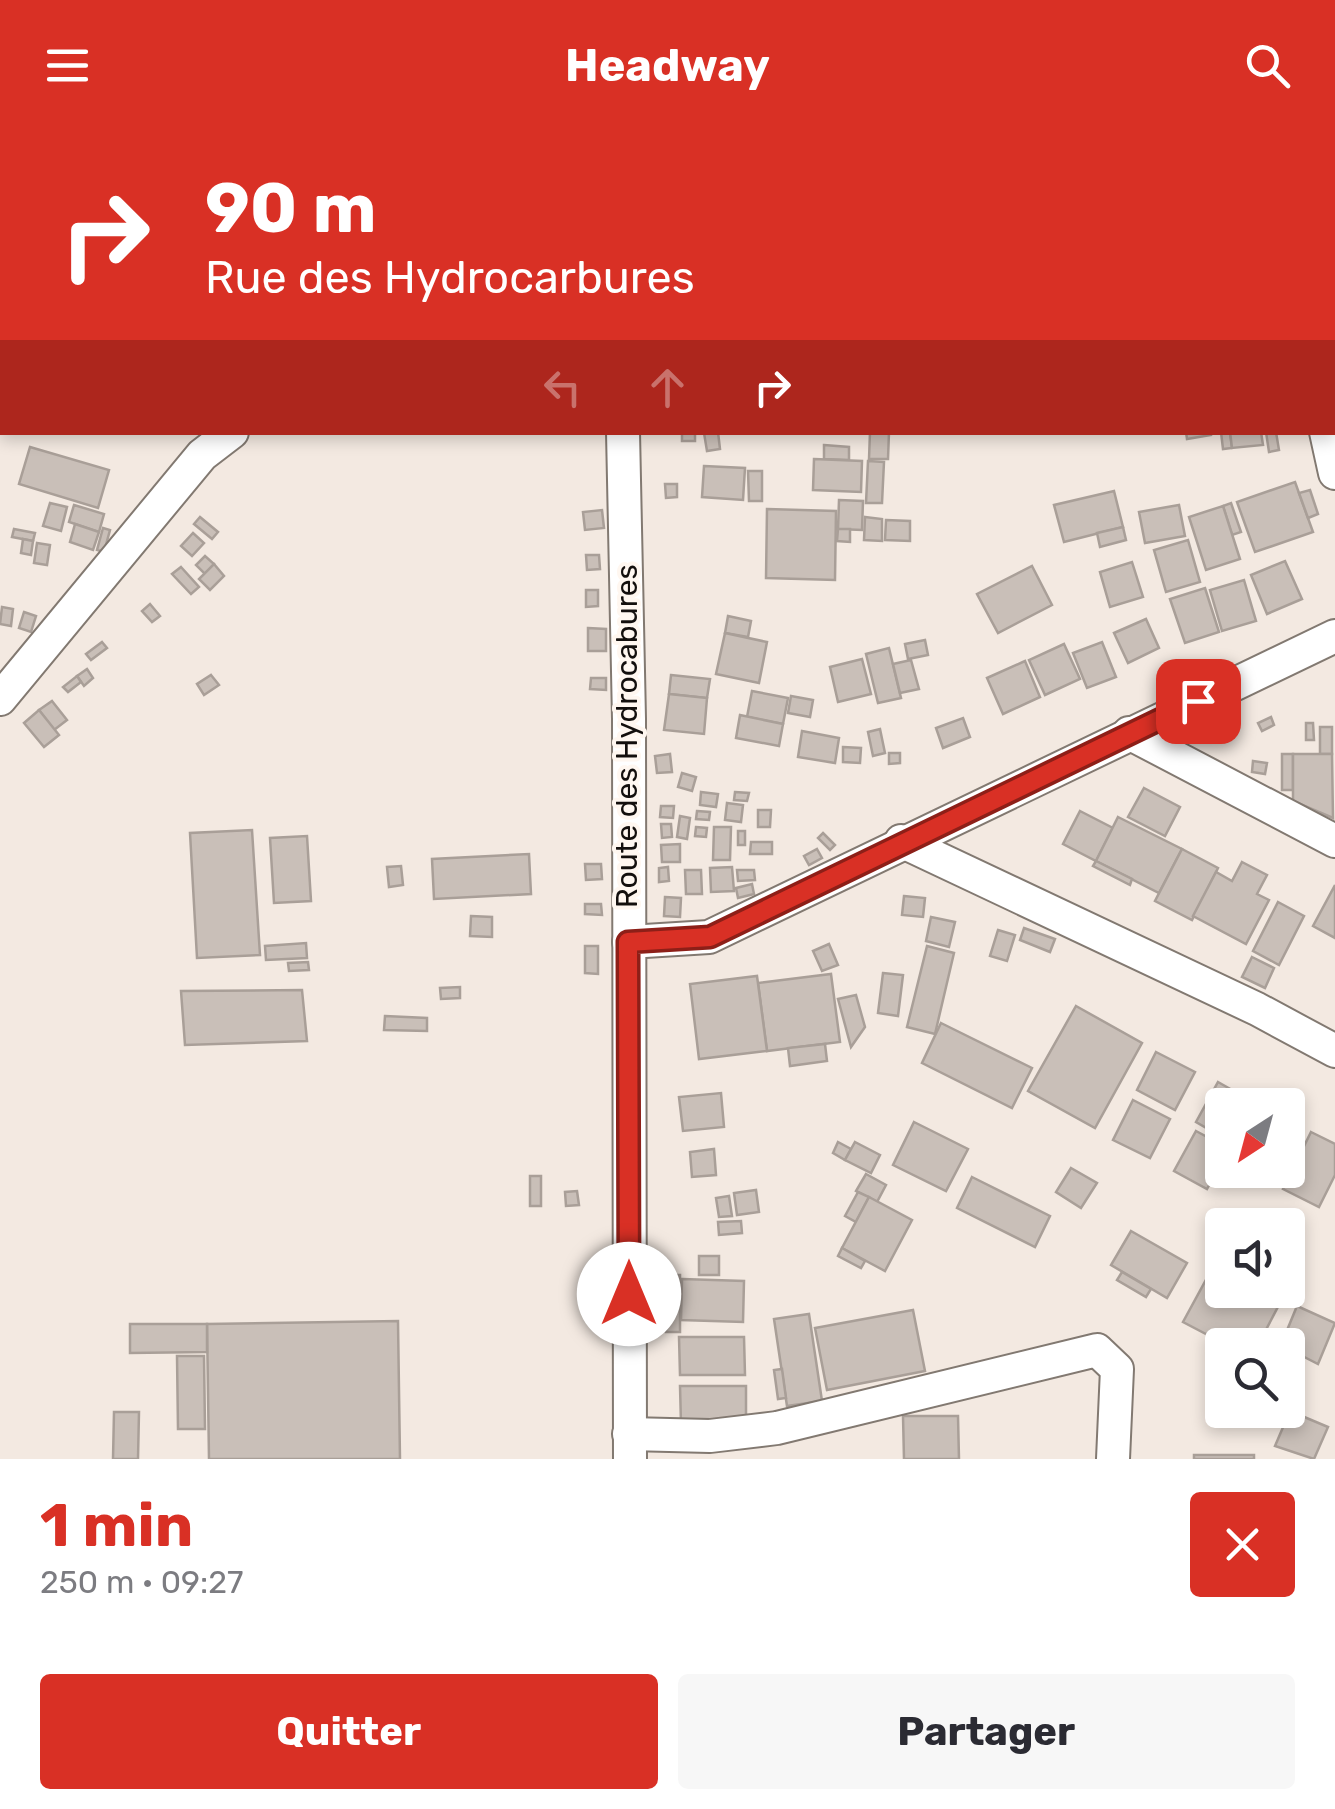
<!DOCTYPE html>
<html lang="fr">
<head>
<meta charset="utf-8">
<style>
  body { margin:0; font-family:Rubik,sans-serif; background:#f7f7f7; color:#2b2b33; height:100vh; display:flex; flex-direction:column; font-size:38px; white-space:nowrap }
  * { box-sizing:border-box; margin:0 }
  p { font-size:32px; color:#7c7c81 }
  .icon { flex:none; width:55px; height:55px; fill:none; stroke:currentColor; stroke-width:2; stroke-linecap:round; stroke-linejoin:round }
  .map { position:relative; height:1329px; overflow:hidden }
  .sheet { display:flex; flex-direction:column; background:#fff; flex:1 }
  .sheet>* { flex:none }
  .banner { position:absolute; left:0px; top:0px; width:1335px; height:305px; box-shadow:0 5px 15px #0003; background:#d93025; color:#fff; overflow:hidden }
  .needle { width:65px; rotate:216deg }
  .buttons { position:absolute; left:1205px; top:958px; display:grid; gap:20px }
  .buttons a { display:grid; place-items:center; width:100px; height:100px; border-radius:10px; background:#fff; box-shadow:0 5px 15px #0003; font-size:50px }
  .pin { position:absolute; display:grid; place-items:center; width:85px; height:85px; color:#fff; margin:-42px; border-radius:20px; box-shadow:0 5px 15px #0006 }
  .me { position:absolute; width:110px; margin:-55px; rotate:0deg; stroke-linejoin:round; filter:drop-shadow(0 0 8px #0008) }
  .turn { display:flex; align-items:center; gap:35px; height:210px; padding:0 40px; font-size:45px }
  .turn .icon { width:130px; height:130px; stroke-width:2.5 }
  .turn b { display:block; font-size:70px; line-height:85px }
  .lanes { display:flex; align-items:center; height:95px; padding:0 40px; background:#0003; justify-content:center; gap:50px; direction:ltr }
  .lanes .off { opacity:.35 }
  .round { display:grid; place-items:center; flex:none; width:105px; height:105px; border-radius:10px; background:#f7f7f7 }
  .head { display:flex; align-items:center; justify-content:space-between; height:170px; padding:0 40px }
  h1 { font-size:60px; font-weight:700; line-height:75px; color:#d93025 }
  .cta { display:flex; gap:20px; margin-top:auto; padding:20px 40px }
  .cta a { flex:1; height:115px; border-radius:10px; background:#d93025; color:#fff; font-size:40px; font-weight:700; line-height:115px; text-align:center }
  .cta a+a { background:#f7f7f7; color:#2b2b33 }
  header { display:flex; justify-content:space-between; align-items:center; height:130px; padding:0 40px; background:#d93025; color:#fff; font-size:45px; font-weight:700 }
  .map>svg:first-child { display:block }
  .green { fill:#c1d482 }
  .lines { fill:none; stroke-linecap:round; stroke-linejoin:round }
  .stream { stroke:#22a5cf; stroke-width:8 }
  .building { fill:#c9bfb8; stroke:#a99f98; stroke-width:2.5 }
  .minor-casing { stroke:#827971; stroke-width:36 }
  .minor { stroke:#fff; stroke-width:32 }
  .route-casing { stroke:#8d1f18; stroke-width:25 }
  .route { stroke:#d93025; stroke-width:18 }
  .labels { text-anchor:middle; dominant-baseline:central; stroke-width:8; stroke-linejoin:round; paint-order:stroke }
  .street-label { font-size:30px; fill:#130f0d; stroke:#fff7f0 }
</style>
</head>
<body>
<header><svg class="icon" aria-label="menu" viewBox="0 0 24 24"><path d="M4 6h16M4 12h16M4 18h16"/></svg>Headway<svg class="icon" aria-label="search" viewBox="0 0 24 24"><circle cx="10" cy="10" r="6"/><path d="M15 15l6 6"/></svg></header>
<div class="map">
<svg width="1335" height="1329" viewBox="0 0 1335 1329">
  <rect width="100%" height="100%" fill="#f3e9e1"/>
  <path class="green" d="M247,0H415L248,2Z"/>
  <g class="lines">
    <path class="stream" d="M0,156L2,155"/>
  </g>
  <g class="building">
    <rect x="485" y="0" width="52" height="2"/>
    <path d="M682,302L695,303V311H682Z"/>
    <path d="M718,302L720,319L707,321L704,303Z"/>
    <path d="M870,302H889L888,329H869Z"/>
    <path d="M1186,302H1211V305L1187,309Z"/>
    <path d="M1221,302H1230L1232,318L1223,319Z"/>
    <path d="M1230,302H1261L1263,315L1232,318Z"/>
    <path d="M1266,302H1276L1279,320L1269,322Z"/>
    <path d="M824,315L849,317V330L824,329Z"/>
    <path d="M30,317L109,340L98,378L19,354Z"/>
    <path d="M814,329L862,331L861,362L813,360Z"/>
    <path d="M868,331L884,332L882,373H866Z"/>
    <path d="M704,336L745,338L743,370L702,367Z"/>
    <path d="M748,341H762V371H749Z"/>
    <path d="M1295,352L1313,402L1255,422L1237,372Z"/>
    <path d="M665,354H677V367L666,368Z"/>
    <path d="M1310,360L1318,384L1308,388L1299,363Z"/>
    <path d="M1114,361L1123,397L1064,412L1054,375Z"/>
    <path d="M839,370L863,371L862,400L838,399Z"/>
    <path d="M50,373L67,377L61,401L43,396Z"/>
    <path d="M1231,373L1241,402L1232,405L1223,376Z"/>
    <path d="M74,375L104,384L99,402L69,392Z"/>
    <path d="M1179,375L1185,406L1145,413L1139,382Z"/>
    <path d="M1223,376L1240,429L1206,440L1189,387Z"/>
    <path d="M767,379L836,381L835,450L766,448Z"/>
    <path d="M602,380L604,398L585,400L583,382Z"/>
    <path d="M200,387L218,402L212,409L194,394Z"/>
    <path d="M865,387L882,389V411L864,410Z"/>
    <path d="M886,390L910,391V411L885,410Z"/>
    <path d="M75,394L99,402L93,420L70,412Z"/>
    <path d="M1123,397L1126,410L1100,417L1097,403Z"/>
    <path d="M103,398L110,400L104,422L97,420Z"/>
    <path d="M14,399L35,403L33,411L12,407Z"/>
    <path d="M838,399H850V412L837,411Z"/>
    <path d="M193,403L204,413L192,426L181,416Z"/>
    <path d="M23,409L33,411L31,425L21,423Z"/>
    <path d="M1188,410L1200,452L1166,462L1154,420Z"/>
    <path d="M37,413L50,415L47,435L34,433Z"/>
    <path d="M586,425H599L600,439L587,440Z"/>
    <path d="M205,426L214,434L205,444L196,435Z"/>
    <path d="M1285,431L1302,469L1267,484L1251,445Z"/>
    <path d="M1132,432L1143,467L1110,477L1100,442Z"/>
    <path d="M214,434L224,446L210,460L199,449Z"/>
    <path d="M1032,436L1052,475L998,503L977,464Z"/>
    <path d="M181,437L199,457L191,464L172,444Z"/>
    <path d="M1244,450L1256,491L1222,501L1210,460Z"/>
    <path d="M1205,458L1219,502L1185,513L1170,469Z"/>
    <path d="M586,460H598V476L586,477Z"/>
    <path d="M150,474L160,486L152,492L142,481Z"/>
    <path d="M2,477L13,479L11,496L0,494Z"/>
    <path d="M24,482L36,486L31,502L19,498Z"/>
    <path d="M728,486L751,491L748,507L725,503Z"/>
    <path d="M1146,489L1159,518L1128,533L1114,503Z"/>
    <path d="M588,498L606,499V521H588Z"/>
    <path d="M725,503L767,512L759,553L716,544Z"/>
    <path d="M925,510L928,525L908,529L905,514Z"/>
    <path d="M102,512L107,518L91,530L86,524Z"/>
    <path d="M1102,512L1116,547L1087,558L1073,523Z"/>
    <path d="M1064,514L1080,549L1045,565L1029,530Z"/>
    <path d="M889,518L901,568L878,573L866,524Z"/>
    <path d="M862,529L871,564L838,572L830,537Z"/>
    <path d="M911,530L919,559L900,563L893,534Z"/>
    <path d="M1025,531L1040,567L1003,584L987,548Z"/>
    <path d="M87,539L93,548L84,556L77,546Z"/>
    <path d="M211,545L219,555L204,565L197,554Z"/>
    <path d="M671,545L710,549L707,568L669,564Z"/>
    <path d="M77,546L81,552L68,562L63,557Z"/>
    <path d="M591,548H606V560L590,559Z"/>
    <path d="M752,561L788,568L783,594L747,587Z"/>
    <path d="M669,564L707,568L704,604L664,600Z"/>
    <path d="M791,566L813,570L810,587L788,583Z"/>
    <path d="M52,571L67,590L54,600L39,580Z"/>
    <path d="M39,580L59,605L44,617L24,593Z"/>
    <path d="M740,585L783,594L779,616L736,608Z"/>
    <path d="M1271,587L1274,595L1262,601L1258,593Z"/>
    <path d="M963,588L970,607L943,618L936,598Z"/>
    <path d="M1306,593H1313L1314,610H1306Z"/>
    <path d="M1219,596L1224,603L1213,609L1209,602Z"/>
    <rect x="1320" y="597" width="12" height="27"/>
    <path d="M880,599L885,623L873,626L868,602Z"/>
    <path d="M802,601L839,608L835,633L798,627Z"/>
    <path d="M843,617L861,618L860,633L843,632Z"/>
    <path d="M889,623H900V633L889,634Z"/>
    <path d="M670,624L672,642L657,643L655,626Z"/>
    <rect x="1282" y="624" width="11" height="36"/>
    <path d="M1293,624H1332L1333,688L1293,671Z"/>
    <path d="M1253,631L1267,633L1265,644L1252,642Z"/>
    <path d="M682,643L696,647L692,661L678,657Z"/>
    <path d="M1144,658L1180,677L1165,706L1128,687Z"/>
    <path d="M701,662L718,664L716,677L700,675Z"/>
    <path d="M735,662L749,663L747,671L734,670Z"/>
    <path d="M727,673L743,675L741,692L725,690Z"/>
    <path d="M661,676H674L673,688L660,687Z"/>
    <path d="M758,680H771L770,697H758Z"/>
    <path d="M697,681L710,682L709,690L696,689Z"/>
    <path d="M1080,681L1113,698L1096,731L1063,714Z"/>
    <path d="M680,686L690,688L687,709L677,707Z"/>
    <path d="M1118,687L1182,719L1159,763L1096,731Z"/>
    <path d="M661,694H671L672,707L662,708Z"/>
    <path d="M696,697L707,698L706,707L695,706Z"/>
    <path d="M714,697H731L730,730H713Z"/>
    <path d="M252,700L260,825L197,828L190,703Z"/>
    <rect x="738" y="701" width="7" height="14"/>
    <path d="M823,703L835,715L830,720L818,708Z"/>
    <path d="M307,706L311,771L274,773L270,708Z"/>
    <path d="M751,712H772V724H750Z"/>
    <path d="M680,714V732H662L661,715Z"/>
    <path d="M817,719L822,728L809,735L804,726Z"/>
    <path d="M1182,719L1218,738L1192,790L1155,771Z"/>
    <path d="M529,724L531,764L434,769L432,729Z"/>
    <path d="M1096,731L1132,749L1130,755L1093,736Z"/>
    <path d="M1242,732L1267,745L1257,764L1269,770L1246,814L1193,786L1216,742L1232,751Z"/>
    <path d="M585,734H601L602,749L586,750Z"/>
    <path d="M401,736L403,755L389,757L387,737Z"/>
    <path d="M668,737L669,751L659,752V738Z"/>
    <path d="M732,737L734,761L711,762L710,738Z"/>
    <path d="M685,740H701L702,764H686Z"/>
    <path d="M737,740H754L755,750L738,751Z"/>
    <path d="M752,754L754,764L738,768L736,758Z"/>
    <path d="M1335,755V808L1313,796Z"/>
    <path d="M904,766L925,768L923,787L902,785Z"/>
    <path d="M665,767L681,768L680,787L664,786Z"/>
    <path d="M1278,772L1304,786L1279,835L1253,821Z"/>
    <path d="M585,774H601L602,785L585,784Z"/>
    <path d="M471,786L492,787V807L470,806Z"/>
    <path d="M931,787L955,792L949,817L926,811Z"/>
    <path d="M1024,798L1055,809L1050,822L1020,810Z"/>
    <path d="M998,800L1015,805L1007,831L990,826Z"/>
    <path d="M306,813L307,828L266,830L265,816Z"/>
    <path d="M829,814L838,835L822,841L813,821Z"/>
    <path d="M585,816H598V844L585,843Z"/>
    <path d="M927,816L954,823L935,904L907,897Z"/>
    <path d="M1252,827L1274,838L1265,858L1242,847Z"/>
    <path d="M308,832L309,840L289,841L288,833Z"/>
    <path d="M883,843L903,845L898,886L878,883Z"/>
    <path d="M831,844L840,912L767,921L758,853Z"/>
    <path d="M757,846L767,921L699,929L690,854Z"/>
    <path d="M460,857V868L441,869L440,858Z"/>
    <path d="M302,860L307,911L185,915L181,861Z"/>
    <path d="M856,865L865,897L851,917L838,869Z"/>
    <path d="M1076,876L1142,913L1095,998L1028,961Z"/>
    <path d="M385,886L427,888V901L384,900Z"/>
    <path d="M941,893L1032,938L1012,978L922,933Z"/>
    <path d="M825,914L827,931L790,936L788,918Z"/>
    <path d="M1156,922L1195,942L1175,980L1137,960Z"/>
    <path d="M1218,952L1255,973L1222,975V1007L1196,992Z"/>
    <path d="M721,963L724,997L683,1001L679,967Z"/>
    <path d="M1133,970L1170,989L1150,1028L1113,1010Z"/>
    <path d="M914,992L968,1019L946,1061L893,1035Z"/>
    <path d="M1196,1001L1222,1015V1031L1207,1059L1174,1041Z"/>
    <path d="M1311,1002L1335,1014V1045L1319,1077L1283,1059Z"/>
    <path d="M838,1012L851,1019L845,1030L833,1023Z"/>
    <path d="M855,1012L880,1025L871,1043L845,1030Z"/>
    <path d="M714,1019L716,1045L692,1047L690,1022Z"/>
    <path d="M1071,1038L1097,1053L1081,1078L1056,1062Z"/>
    <path d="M866,1044L886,1055L877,1072L856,1061Z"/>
    <rect x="530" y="1046" width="11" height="30"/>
    <path d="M972,1047L1050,1086L1035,1117L957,1078Z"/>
    <path d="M756,1060L759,1082L737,1085L734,1063Z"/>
    <path d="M577,1061L579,1075L566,1076L565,1062Z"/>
    <path d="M858,1062L869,1067L856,1092L845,1086Z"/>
    <path d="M729,1066L732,1086L719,1087L716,1068Z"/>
    <path d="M869,1067L912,1090L885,1141L842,1118Z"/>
    <path d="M741,1091L742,1103L719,1105L718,1092Z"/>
    <path d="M1131,1101L1187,1133L1167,1168L1111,1135Z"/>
    <path d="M842,1118L865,1131L861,1138L838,1126Z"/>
    <rect x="699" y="1126" width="20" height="19"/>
    <path d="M1214,1135L1222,1140V1160H1260L1281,1171L1258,1215H1227L1183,1192Z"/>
    <path d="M1122,1142L1151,1159L1146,1167L1117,1150Z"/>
    <path d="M667,1145H680V1202H666Z"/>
    <path d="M682,1149L744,1151L743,1192L681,1190Z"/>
    <path d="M1297,1176L1335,1193L1318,1234L1281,1215Z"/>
    <path d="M913,1180L925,1241L827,1260L815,1198Z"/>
    <path d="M809,1184L822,1271L787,1276L774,1189Z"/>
    <path d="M398,1191L400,1329H209L207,1194Z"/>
    <path d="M130,1194H207V1222L130,1223Z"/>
    <path d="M679,1207H744L745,1245H680Z"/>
    <path d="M177,1226H204L205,1299H178Z"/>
    <path d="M782,1239L786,1268L778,1269L774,1240Z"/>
    <path d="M680,1256H746V1294H681Z"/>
    <path d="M1290,1281L1328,1297L1314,1329L1275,1316Z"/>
    <path d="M114,1282H139L138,1329H113Z"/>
    <path d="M903,1286H958L959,1329H904Z"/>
    <rect x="1194" y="1325" width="60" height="4"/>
  </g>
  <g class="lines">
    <g class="minor-casing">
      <g id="minor">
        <path d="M232,0L233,2"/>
        <path d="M629,0V2"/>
        <path d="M1303,0V2"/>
        <path d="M623,302L629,589L630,1329"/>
        <path d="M1326,302L1335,343"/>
        <path d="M0,569L202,325L232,302"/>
        <path d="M1129,603L1335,711"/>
        <path d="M901,711L1257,879L1335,921"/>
        <path d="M629,812L709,807L1335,506"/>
        <path d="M629,1304L710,1306L777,1298L1097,1220L1117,1239L1113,1329"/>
      </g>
    </g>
    <use href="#minor" class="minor"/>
  </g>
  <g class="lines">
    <g class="route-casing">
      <path id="route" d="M629,1164L628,812L710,807L1198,571"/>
    </g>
    <use href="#route" class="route"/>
  </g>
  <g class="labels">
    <g class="street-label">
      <text transform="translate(627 606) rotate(-90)">Route des Hydrocabures</text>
    </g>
  </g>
</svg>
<div class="buttons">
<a><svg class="needle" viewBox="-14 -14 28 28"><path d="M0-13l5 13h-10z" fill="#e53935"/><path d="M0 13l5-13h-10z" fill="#7c7c81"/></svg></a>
<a><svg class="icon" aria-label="sound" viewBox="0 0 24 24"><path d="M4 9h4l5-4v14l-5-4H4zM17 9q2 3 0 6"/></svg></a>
<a><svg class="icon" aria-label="search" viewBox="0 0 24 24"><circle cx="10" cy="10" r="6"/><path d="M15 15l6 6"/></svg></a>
</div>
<div class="pin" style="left:1198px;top:571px;background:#d93025"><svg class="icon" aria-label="arrive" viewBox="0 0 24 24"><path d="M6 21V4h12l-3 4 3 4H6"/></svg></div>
<svg class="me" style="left:629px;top:1164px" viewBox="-20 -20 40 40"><circle r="19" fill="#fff"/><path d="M0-13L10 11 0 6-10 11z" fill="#d93025"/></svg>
<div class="banner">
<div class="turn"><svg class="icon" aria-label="right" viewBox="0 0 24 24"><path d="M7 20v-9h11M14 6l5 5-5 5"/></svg><div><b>90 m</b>Rue des Hydrocarbures</div></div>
<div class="lanes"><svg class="icon off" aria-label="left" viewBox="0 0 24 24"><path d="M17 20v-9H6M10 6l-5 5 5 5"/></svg><svg class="icon off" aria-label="ahead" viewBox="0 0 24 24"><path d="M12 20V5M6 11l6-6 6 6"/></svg><svg class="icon" aria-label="right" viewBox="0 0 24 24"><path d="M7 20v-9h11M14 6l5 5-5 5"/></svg></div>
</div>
</div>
<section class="sheet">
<div class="head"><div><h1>1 min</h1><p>250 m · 09:27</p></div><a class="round" style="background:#d93025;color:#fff"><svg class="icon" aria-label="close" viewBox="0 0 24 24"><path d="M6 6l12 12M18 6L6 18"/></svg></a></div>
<div class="cta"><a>Quitter</a><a>Partager</a></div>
</section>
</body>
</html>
